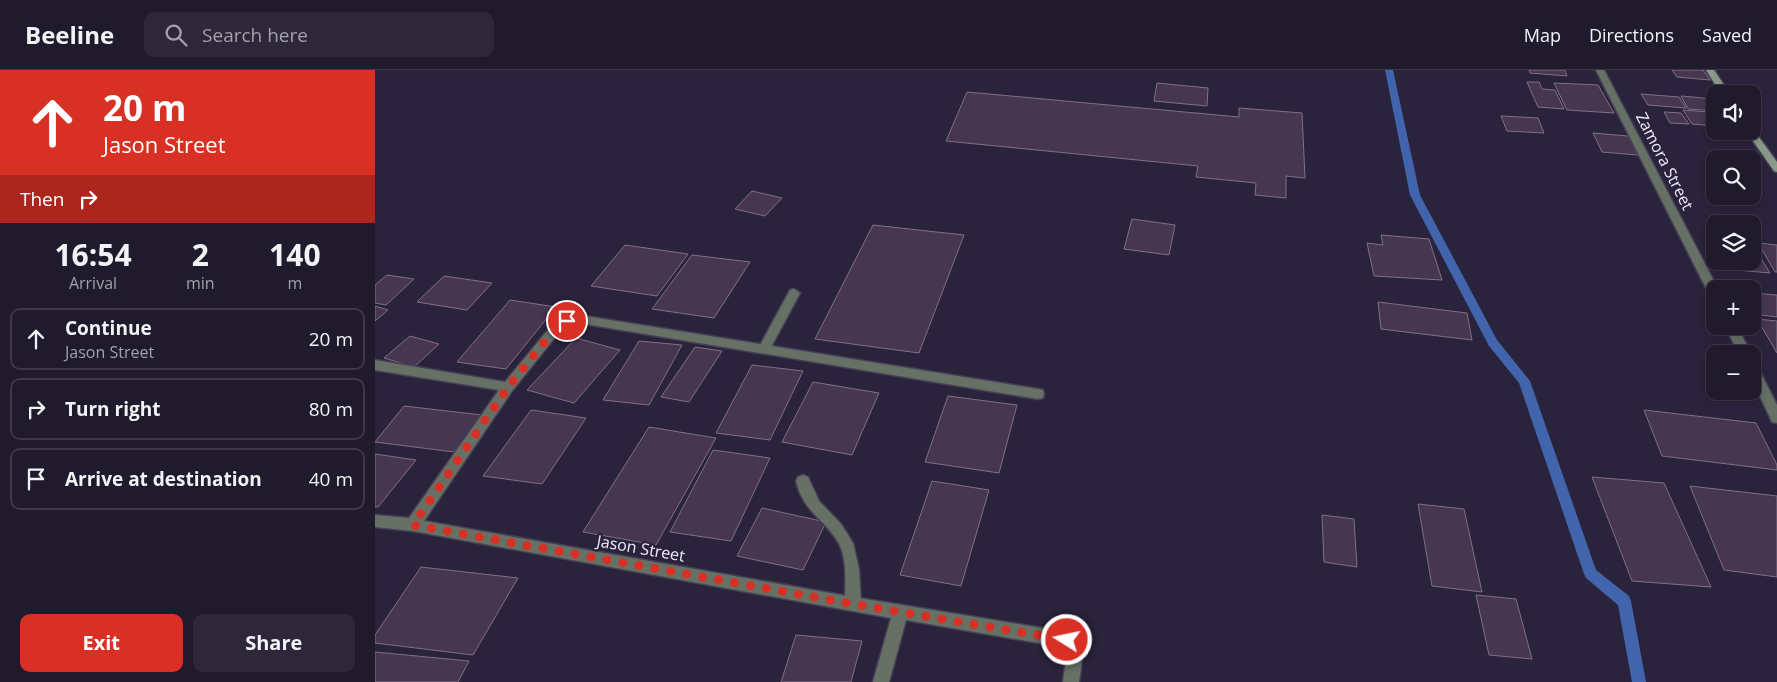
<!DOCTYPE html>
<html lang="en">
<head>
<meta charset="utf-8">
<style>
  body { margin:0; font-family:"Open Sans",sans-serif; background:#2d2739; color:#f1f3f6; height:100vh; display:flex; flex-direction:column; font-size:19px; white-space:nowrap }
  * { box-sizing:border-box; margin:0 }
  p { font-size:16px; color:#a2a1aa }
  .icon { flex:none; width:28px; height:28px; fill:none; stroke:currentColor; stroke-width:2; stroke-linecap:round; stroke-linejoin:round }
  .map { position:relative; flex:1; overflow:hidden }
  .side { display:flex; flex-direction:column; background:#201a2d; width:375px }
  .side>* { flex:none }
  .banner { background:#d93025; color:#fff; overflow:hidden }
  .tools { position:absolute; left:1331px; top:15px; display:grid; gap:10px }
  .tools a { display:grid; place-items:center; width:55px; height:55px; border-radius:10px; background:#201a2d; box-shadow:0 2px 8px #0003,0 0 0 1px #3d3849; font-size:25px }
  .pin { position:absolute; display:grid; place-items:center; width:42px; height:42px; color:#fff; margin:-21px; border:2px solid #fff; border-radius:50%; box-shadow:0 1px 5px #0007 }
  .me { position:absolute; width:55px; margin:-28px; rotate:280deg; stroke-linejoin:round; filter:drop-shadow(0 0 4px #0008) }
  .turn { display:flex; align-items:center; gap:18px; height:105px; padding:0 20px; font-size:22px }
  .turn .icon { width:65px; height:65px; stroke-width:2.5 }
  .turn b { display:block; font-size:35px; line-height:42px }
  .then { display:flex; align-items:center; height:48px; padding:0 20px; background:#0003; gap:10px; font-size:19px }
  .eta { display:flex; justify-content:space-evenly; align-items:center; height:85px; text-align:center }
  .eta b { font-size:30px; font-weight:700; line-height:35px }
  .button { display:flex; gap:10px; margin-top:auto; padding:10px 20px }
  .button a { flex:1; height:58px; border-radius:10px; background:#d93025; color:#fff; font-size:20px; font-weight:700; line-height:58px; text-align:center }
  .button a+a { background:#2d2739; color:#f1f3f6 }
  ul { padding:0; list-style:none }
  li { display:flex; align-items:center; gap:15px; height:62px; margin:0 10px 8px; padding:0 10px; border:2px solid #3d3849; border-radius:10px }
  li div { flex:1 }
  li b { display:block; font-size:19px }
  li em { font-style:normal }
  header { display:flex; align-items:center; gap:30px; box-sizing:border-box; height:70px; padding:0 25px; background:#201a2d; border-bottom:1px solid #3d3849 }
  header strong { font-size:24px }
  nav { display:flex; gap:28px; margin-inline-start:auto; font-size:18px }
  .search { width:350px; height:45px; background:#2d2739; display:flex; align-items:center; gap:12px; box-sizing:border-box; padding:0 18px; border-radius:10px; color:#a2a1aa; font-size:19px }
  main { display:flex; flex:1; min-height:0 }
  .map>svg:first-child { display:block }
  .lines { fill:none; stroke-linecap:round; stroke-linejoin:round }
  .stream { fill:#4264ac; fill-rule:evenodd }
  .building { fill:#46364f; stroke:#816f8b }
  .service-casing { stroke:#463f57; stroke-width:3 }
  .minor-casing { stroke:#463f57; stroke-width:3 }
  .secondary-casing { stroke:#463f57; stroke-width:3 }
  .service { fill:#667065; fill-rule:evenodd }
  .minor { fill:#667065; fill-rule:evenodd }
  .secondary { fill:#899987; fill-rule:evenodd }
  .route { stroke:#d93025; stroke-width:9; stroke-dasharray:0 16.2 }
  .labels { text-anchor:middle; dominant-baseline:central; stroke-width:4.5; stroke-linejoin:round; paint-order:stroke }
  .street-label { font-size:16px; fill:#efebfc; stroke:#2a233c }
</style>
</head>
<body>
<header>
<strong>Beeline</strong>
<div class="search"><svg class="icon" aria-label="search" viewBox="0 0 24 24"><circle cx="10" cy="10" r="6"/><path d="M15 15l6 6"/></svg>Search here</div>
<nav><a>Map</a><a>Directions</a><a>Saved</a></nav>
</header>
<main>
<section class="side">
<div class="banner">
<div class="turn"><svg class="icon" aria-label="ahead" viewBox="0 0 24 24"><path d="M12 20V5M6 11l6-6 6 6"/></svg><div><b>20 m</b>Jason Street</div></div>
<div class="then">Then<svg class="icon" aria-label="right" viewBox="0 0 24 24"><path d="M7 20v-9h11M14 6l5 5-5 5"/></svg></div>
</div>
<div class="eta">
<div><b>16:54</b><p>Arrival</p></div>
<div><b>2</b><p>min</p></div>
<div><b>140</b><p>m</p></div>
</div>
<ul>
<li><svg class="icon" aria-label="ahead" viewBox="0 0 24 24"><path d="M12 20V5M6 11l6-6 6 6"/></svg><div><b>Continue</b><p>Jason Street</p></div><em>20 m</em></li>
<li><svg class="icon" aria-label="right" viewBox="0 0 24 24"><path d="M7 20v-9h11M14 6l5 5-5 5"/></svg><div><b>Turn right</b></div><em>80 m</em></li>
<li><svg class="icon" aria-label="arrive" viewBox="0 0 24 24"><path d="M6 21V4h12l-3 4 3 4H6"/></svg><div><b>Arrive at destination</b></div><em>40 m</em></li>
</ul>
<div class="button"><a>Exit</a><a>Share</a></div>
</section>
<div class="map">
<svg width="1402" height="612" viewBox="0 0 1402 612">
  <rect width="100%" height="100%" fill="#2a233c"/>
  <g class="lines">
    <path class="stream" d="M1010,0H1018L1045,125L1122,270L1155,311L1221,500L1254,526L1256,531L1271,612H1257L1243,535L1211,508L1209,504L1144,313L1114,276L1035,125Z"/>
  </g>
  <g class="building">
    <path d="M1154,0H1190L1192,6L1155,3Z"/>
    <path d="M1297,0H1328L1335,10L1302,7Z"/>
    <path d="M1152,12H1164L1167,19L1180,20L1189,39L1163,37Z"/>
    <path d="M782,13L833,18L832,36L779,31Z"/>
    <path d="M1179,13L1223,15L1239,43L1192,40Z"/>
    <path d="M592,22L864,47V38L927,43L930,108L911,106V128L880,125L881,113L821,107L823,96L571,71Z"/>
    <path d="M1266,24L1304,27L1311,38L1273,35Z"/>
    <path d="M1306,26L1340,29V41L1313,39Z"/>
    <path d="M1308,40L1333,42L1340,56L1317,54Z"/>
    <path d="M1289,42L1306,43L1314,54L1295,53Z"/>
    <path d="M1126,46L1163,48L1169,63L1132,61Z"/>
    <path d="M1218,63L1253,66L1263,85L1227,82Z"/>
    <path d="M377,121L407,128L390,146L360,139Z"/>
    <path d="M757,149L800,155L794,185L749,179Z"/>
    <path d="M498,155L589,165L544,283L440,269Z"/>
    <path d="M1006,165L1054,169L1067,210L999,206L992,173L1008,175Z"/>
    <path d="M1332,168L1340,169V180H1338Z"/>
    <path d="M1383,173L1402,175V202H1400Z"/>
    <path d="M250,175L313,184L282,226L216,216Z"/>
    <path d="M317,185L375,192L339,248L277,239Z"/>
    <path d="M1378,185H1384L1395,203L1350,199L1345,191H1378Z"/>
    <path d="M12,205L39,209L11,235L0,233V215Z"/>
    <path d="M69,206L117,213L92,240L42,232Z"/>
    <path d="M1378,223L1402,225V247L1378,244Z"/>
    <path d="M135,230L181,237L131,299L82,292Z"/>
    <path d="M1003,232L1092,243L1097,270L1006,259Z"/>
    <path d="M0,236L13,240L0,251Z"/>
    <path d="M1382,249L1402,251V283Z"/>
    <path d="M35,266L64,274L39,297L9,288Z"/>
    <path d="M201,268L245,280L199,333L152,320Z"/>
    <path d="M264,271L307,275L274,335L228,330Z"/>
    <path d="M320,277L347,281L314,332L286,327Z"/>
    <path d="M377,295L428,301L395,370L341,363Z"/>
    <path d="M438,312L504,323L477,385L407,372Z"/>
    <path d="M573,326L642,335L624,403L550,392Z"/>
    <path d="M29,336L107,345L79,382L0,372Z"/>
    <path d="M156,340L211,348L167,414L108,406Z"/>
    <path d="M1269,340L1381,353L1402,395V400L1287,386Z"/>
    <path d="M274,357L341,368L281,475L208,462Z"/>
    <path d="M338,380L395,388L356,471L295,462Z"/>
    <path d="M0,384L41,390L3,437H0Z"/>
    <path d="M1217,407L1289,413L1336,517L1257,511Z"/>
    <path d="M557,411L614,420L586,516L525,505Z"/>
    <path d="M1315,416L1402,426V507L1349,500Z"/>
    <path d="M1043,434L1089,439L1107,522L1057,516Z"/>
    <path d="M387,438L451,452L428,500L362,486Z"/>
    <path d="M947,445L979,449L982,497L949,492Z"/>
    <path d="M46,497L143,508L98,585L0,573V565Z"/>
    <path d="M1101,525L1141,529L1157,589L1114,585Z"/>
    <path d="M421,565L487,571L476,612H406Z"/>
    <path d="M0,582L94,591L83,612H0Z"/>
  </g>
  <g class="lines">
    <g class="service-casing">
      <g id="service">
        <path d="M419,219L425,223L395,279L393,282H385L383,279L415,220Z"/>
        <path d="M428,405L433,407L444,431L466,454L478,473L484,499L486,534L483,539L478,541L473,539L470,534C470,515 473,489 463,472C448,447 429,443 421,411L423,407Z"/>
      </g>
    </g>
    <g class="minor-casing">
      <g id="minor">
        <path d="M1221,0H1229L1343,219H1340V228L1334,224Z"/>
        <path d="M204,245L663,319L668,320L669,324L668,328L663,329L204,253L195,255L185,261L137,321L49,451L478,527L692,562L698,564C709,580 707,594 704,612H688L691,590L687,577L531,550L514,612H498L516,548L38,461L0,457V445L34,448L124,320L0,300V290L130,312L177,255L188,248Z"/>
        <path d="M1350,256H1362L1376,284H1364Z"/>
        <path d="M1378,294L1382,296L1402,335V353L1397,352L1378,311Z"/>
      </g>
    </g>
    <g class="secondary-casing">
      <g id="secondary">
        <path d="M1331,0H1339L1355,24H1346Z"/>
        <path d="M1378,59L1402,92V102L1399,101L1371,61H1378Z"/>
      </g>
    </g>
    <use href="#service" class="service"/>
    <use href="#minor" class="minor"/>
    <use href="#secondary" class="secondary"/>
  </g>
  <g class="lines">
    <path class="route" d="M192,251L181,258L133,317L38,455L478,534L692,570"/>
  </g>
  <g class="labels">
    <g class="street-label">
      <text transform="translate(1290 91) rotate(63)">Zamora Street</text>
      <text transform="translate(266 478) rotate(10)">Jason Street</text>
    </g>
  </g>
</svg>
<div class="tools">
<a><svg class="icon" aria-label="sound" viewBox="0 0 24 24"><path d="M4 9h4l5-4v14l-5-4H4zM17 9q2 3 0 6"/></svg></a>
<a><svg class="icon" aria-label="search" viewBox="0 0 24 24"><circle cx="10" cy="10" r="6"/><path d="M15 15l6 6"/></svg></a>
<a><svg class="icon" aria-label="layers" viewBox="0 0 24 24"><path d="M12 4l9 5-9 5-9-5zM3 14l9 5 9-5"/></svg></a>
<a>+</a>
<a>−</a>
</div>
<div class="pin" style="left:192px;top:251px;background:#d93025"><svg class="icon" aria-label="arrive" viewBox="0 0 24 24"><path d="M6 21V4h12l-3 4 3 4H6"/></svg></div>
<svg class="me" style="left:692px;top:570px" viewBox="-20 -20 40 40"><circle r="17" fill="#d93025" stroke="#fff" stroke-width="3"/><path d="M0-11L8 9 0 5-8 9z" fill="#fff"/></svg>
</div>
</main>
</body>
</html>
